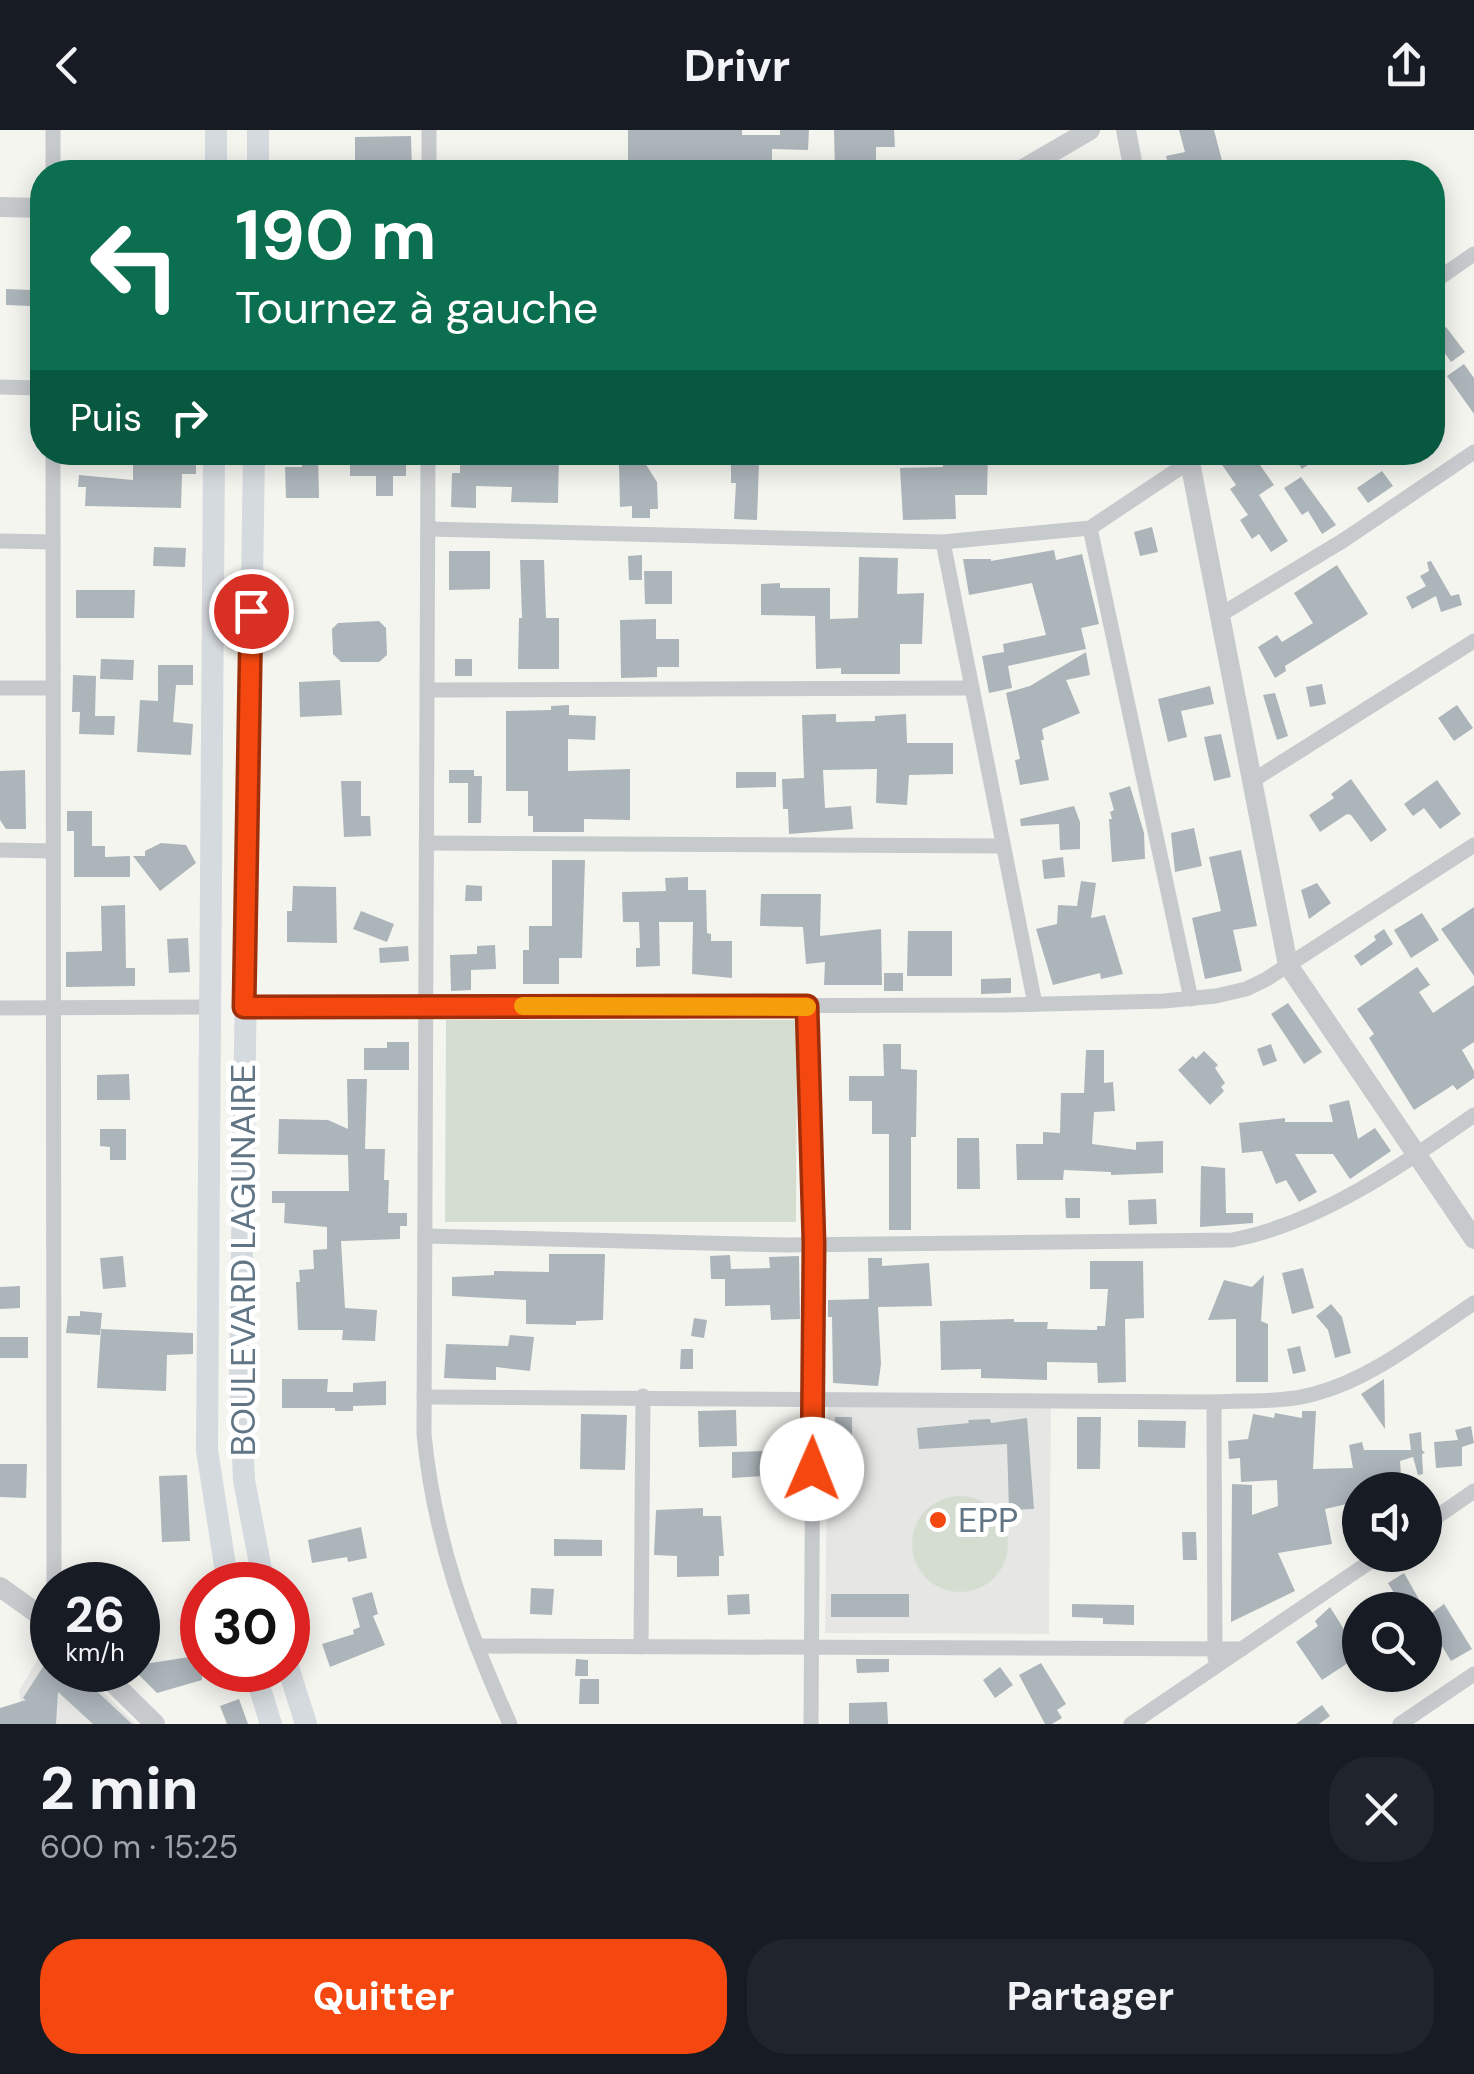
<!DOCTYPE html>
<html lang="fr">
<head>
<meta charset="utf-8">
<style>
  body { margin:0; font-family:"DM Sans",sans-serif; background:#20242c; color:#f1f3f6; height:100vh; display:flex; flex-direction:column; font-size:38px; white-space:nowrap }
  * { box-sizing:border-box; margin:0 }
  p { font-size:32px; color:#9ea1a6 }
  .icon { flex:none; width:55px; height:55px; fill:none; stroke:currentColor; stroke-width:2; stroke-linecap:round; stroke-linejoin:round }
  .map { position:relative; height:1594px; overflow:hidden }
  .sheet { display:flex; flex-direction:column; background:#171b24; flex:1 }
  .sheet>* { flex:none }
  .top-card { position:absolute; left:30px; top:30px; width:1415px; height:305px; border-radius:40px; box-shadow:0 5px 25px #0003; background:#0b6e4f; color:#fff; overflow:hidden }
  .buttons { position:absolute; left:1342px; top:1342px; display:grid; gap:20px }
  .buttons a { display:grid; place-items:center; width:100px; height:100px; border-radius:50%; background:#171b24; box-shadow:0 5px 25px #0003; font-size:50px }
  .speed { position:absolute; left:30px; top:1432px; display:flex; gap:20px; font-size:50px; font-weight:700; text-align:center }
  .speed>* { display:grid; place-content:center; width:130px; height:130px; border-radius:50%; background:#171b24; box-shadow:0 5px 25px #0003; line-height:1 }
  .speed small { font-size:25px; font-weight:400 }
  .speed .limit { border:15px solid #d22; background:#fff; color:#111 }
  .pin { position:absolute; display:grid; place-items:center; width:85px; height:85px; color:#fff; margin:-42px; border:5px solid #fff; border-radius:50%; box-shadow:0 2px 10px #0007 }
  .me { position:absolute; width:110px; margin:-55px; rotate:1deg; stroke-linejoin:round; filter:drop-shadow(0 0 8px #0008) }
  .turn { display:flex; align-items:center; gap:35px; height:210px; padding:0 40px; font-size:45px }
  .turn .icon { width:130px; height:130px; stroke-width:2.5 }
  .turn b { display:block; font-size:70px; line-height:85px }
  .then { display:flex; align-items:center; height:95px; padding:0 40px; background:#0003; gap:20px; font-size:38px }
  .round { display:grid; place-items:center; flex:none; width:105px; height:105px; border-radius:40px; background:#20242c }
  .headline { display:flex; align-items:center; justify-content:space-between; height:170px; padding:0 40px }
  h1 { font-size:60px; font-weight:700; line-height:75px }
  .primary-button { display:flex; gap:20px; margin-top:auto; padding:20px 40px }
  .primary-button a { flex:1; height:115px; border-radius:40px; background:#f54810; color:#fff; font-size:40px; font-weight:700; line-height:115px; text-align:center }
  .primary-button a+a { background:#20242c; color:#f1f3f6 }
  header { display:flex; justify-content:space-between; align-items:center; height:130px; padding:0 40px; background:#171b24; font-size:45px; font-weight:700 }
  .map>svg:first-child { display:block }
  .built { fill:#e6e7e4 }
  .green { fill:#d5ddd1 }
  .building { fill:#acb5ba }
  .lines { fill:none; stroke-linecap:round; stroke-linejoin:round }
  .minor { stroke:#c7cacd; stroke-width:15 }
  .tertiary { stroke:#c7cacd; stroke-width:20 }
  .secondary { stroke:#d5dadf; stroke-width:22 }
  .route-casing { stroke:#9f2f0a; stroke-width:25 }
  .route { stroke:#f54810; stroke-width:18 }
  .slow { stroke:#f59e0b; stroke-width:18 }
  .poi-dot { fill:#f54810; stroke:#fff; stroke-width:4 }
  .labels { text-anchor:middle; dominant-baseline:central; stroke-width:10; stroke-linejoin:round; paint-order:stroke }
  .street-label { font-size:35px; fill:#617585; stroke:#fff }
  .poi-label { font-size:35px; fill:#617585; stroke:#fff; text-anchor:start }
</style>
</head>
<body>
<header><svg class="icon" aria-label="back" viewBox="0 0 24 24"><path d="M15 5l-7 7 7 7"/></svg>Drivr<svg class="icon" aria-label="share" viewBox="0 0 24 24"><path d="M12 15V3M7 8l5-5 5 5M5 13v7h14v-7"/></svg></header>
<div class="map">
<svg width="1474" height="1594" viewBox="0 0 1474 1594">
  <rect width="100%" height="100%" fill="#f5f5f0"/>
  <g class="built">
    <path d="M828,1276L1051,1277L1049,1504L825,1503Z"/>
    <path d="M49,1510L52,1513V1540H80L136,1594H23L19,1561Z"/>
  </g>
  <g class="green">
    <path d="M446,890H797L796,1092H445Z"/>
    <circle cx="960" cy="1414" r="48"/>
  </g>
  <g class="building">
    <path d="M628,0H742V5H780V0H809L808,20L772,19V42H628Z"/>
    <path d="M834,0H894L895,17H876V42H835Z"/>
    <path d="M1179,0H1214L1225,42H1170L1166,26L1185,22Z"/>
    <path d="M411,6L412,42H355V7Z"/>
    <path d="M6,159L31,160L30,176L6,175Z"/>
    <path d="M1446,197L1465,222L1451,232L1433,206Z"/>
    <path d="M1464,234L1474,248V284L1447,246Z"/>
    <path d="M133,322H196V344H182L181,378L85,376L86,357H78L79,345L133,350Z"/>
    <path d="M302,322H318L319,368H286L285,337H302Z"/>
    <path d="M350,322H406V346H393V366H376V346H350Z"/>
    <path d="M460,322H520L519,334L547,335V322H559L558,373L511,372L512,357L476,356V378L451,377L452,343H460Z"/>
    <path d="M625,322H638L657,352L658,379H650V388H632V376L620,377L619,334H624Z"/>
    <path d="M943,322H988L987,365H955L956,389L903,390L900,338L943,337Z"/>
    <path d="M1228,322H1251L1274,355L1259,365L1288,411L1271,422L1259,404L1252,409L1240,390L1248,385L1230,359L1236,355L1218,329Z"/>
    <path d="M1291,322H1327L1302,339Z"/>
    <path d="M731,331L759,332L757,390L734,389L736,353H731Z"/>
    <path d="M1382,341L1393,356L1368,373L1357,358Z"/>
    <path d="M1301,347L1336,395L1322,404L1308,381L1302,385L1284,358Z"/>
    <path d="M1152,397L1158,422L1140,426L1134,402Z"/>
    <path d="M154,417L186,418L185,437L153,436Z"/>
    <path d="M1054,420L1056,430L1082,424L1099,494L1081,498L1086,519L1008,536L1012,558L989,563L982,526L1004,522L1003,514L1046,505L1032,453L969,465L963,429H991V431Z"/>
    <path d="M449,421H490V459L449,460Z"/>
    <path d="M642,425V450H629L628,426Z"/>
    <path d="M859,427L898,428L897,464L924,463L922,514H900V544H841V538L816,539L815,486L761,485V454L780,453V458H830V489L858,488Z"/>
    <path d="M520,430H544L546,488H559V539H518L519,488H522Z"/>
    <path d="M1431,431L1451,466L1459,464L1462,475L1441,482L1436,466L1412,479L1406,467L1426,456L1420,446L1429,441L1427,432Z"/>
    <path d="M1337,435L1368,484L1285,536L1286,541L1275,548L1258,517L1277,505L1282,512L1313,493L1294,463Z"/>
    <path d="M644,441H672V474H645Z"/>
    <path d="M76,460H135L134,488H76Z"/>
    <path d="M656,489V509H679V537H657V547L621,548L620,490Z"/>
    <path d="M379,491L386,498L387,525L379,532H341L333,524L332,499L338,493Z"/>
    <path d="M1086,522L1090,545L1066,550L1080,583L1042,599L1044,610H1041L1049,650L1020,655L1015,630L1020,629L1006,563L1030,556Z"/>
    <path d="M101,529L134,530L133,550L100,549Z"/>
    <rect x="455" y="529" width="17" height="17"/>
    <path d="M158,535H193V555H176L173,592L193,594L191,625L137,622L140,570L158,571Z"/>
    <path d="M73,545L96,546L95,586H115L114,605L79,604L80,582H72Z"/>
    <path d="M340,550L342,585L300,587L299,552Z"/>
    <path d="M1322,554L1326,574L1310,577L1306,557Z"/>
    <path d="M1210,556L1214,574L1181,581L1187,607L1168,612L1158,569Z"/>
    <path d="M1275,563L1288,606L1277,610L1263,565Z"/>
    <path d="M569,575V585L596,586L595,610L568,609V641L630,639V690L584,689V702H533V686H528V661H506V581L551,580V576Z"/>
    <path d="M1457,575L1473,598L1454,611L1438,588Z"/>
    <path d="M836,584V592L875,591V586L906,584L907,613H953V644L909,645L907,675L876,673L877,639L823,640L825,678L851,676L853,699L789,704L788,679H783L782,649L804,648L802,585Z"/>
    <path d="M1221,604L1231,647L1214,651L1204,607Z"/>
    <path d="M25,640L26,699H6L0,690V641Z"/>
    <path d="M449,640H474V646H482L481,693H468V653H449Z"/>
    <path d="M736,642H776V657L736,658Z"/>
    <path d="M1351,649L1387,700L1371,712L1351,685L1347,684L1320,702L1309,685L1334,668L1331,664Z"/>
    <path d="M1437,650L1461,684L1440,699L1424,678L1413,686L1404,674Z"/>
    <path d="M341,651H361V686H370L371,706L344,707Z"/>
    <path d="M1130,656L1144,703L1145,729L1112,732L1109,689H1112L1110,682L1114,680L1109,663Z"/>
    <path d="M1074,676L1080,692V719L1060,720L1059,694L1021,696L1020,689Z"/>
    <path d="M67,681H92V716H105V727L130,726V747H74V701H67Z"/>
    <path d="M1194,698L1202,736L1175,742L1171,703Z"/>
    <path d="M161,713L186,715L196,733L160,761L133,726H145V721Z"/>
    <path d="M1241,720L1257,796L1233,800L1242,841L1205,849L1192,788L1221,781L1209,727Z"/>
    <path d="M1063,727L1065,747L1044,749L1042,730Z"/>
    <path d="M552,730H585L582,828H559V854H523V820H529V796H552Z"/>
    <path d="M688,747V760H706L707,803L711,804V811H732V848L692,844L693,792H659L660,836L636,837V818H640L639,792H623L622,762L666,761L665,748Z"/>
    <path d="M1081,751L1096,753L1091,788L1105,785L1123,844L1101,849L1100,843L1053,855L1036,799L1057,794L1058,775L1077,776Z"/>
    <path d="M1317,753L1331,773L1309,789L1301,760Z"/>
    <path d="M466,755L482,756V771H465Z"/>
    <path d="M293,756L336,757L337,813L287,812V781H292Z"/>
    <path d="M761,764H821L820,806L881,799L882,855H824L825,832L806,834L803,797L760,796Z"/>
    <path d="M125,775L126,838H135V856L66,857V822L102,821L101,776Z"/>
    <path d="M1474,777V846L1441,799Z"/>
    <path d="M361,781L394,794L387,812L353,799Z"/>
    <path d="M1422,783L1439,810L1411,828L1394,800Z"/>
    <path d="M1384,799L1393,814L1361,836L1354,826L1376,810L1374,806Z"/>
    <path d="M908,801H952V846H907Z"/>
    <path d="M188,808L190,842L169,843L167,809Z"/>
    <path d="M495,815L496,839L471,840V860L451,861L450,825L477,824V816Z"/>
    <path d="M408,816L409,831L380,833L379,818Z"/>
    <path d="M1417,837L1430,855L1419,862L1433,883L1474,855V912L1462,920L1474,941V948L1457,960L1453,955L1414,980L1369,908L1374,904L1357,879Z"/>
    <rect x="884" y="843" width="19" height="18"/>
    <path d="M1011,848V863L981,864V849Z"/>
    <path d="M1288,873L1322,922L1304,934L1271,884Z"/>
    <path d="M387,912H409V940H364V918H387Z"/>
    <path d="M883,914H901V939L917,940L916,1007H911V1100H889V1004H872V971H849V946H884Z"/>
    <path d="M1271,914L1277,931L1263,936L1257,919Z"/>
    <path d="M1086,920H1104V953L1113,952L1115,981L1094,982L1092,1014L1136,1020V1012L1163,1011V1043L1111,1045V1042L1064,1040L1063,1050H1017L1016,1014H1043V1002L1060,1003L1061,963H1084Z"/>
    <path d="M1204,921L1218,935L1215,938L1225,953L1221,957L1224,961L1210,975L1178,940L1193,926L1196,929Z"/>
    <path d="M129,944L130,970H97V945Z"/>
    <path d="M347,949H367L365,1019H385L384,1050H389L388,1083H407V1096H400V1109L341,1111L345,1178L377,1180L375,1211L342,1210L343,1200H298L296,1152H300L299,1140L314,1139L313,1120L327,1119V1097L284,1093L285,1073H272V1061H349L348,1025L278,1024L279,989L328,990L348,999Z"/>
    <path d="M1349,970L1358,1009L1375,998L1391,1021L1350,1049L1333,1024H1295L1317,1062L1299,1072L1286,1050L1276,1054L1262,1021L1242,1023L1239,993L1285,988V992H1333L1329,975Z"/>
    <path d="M100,999H126V1030H110V1017L100,1016Z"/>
    <path d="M957,1008H979L980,1059H957Z"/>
    <path d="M1201,1036L1225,1038L1226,1083H1253V1093L1200,1097Z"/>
    <path d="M1065,1068H1080V1088H1066Z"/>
    <path d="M1156,1069L1157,1094L1129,1095L1128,1070Z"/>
    <path d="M549,1124H605L603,1190L576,1191V1195L526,1194V1170L452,1166V1147L494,1145V1141L549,1142Z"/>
    <path d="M730,1125L731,1139L770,1138L769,1127L799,1126L800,1189L771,1190L770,1175L725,1176V1149H711L710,1126Z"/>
    <path d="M123,1126L126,1157L103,1159L100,1128Z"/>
    <path d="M868,1128H882V1136L929,1133L932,1176L878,1177L881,1234L878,1256L833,1253L832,1187H828V1170L869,1169Z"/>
    <path d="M1090,1131H1143L1144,1188L1125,1189L1126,1252L1098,1253L1097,1233L1047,1232V1250L981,1248V1239L941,1240L940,1191L1014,1189V1192H1048L1047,1199L1097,1200V1196H1105L1108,1159H1090Z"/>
    <path d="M1303,1138L1314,1178L1292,1184L1282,1143Z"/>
    <path d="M1264,1145L1261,1191L1268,1194V1252H1236V1189L1208,1190L1224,1150L1252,1157Z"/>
    <path d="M20,1156V1178L0,1179V1157Z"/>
    <path d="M1331,1174L1342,1187L1351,1223L1335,1228L1328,1200L1316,1186Z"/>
    <path d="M80,1181L102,1183L100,1205L66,1203L68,1186H80Z"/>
    <path d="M694,1188L707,1190L704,1208L691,1206Z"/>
    <path d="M101,1199L193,1203V1224L167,1225L166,1261L97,1258Z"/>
    <path d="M510,1205L534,1207L530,1241L496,1237V1250L444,1248L446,1214L508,1216Z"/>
    <rect x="0" y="1207" width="28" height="21"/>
    <path d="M1300,1216L1306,1241L1293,1244L1287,1219Z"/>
    <path d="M681,1219H693V1239H680Z"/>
    <path d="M282,1249H328L327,1262H353V1253L386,1251V1275L353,1276V1281H335V1278H282Z"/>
    <path d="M1384,1249L1385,1299L1361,1264Z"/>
    <path d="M736,1280L737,1316L699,1317L698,1281Z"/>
    <path d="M1302,1281H1316L1313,1339L1353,1338L1349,1315L1362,1312L1364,1320H1411L1409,1304L1421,1302L1422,1320L1425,1323L1422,1324L1423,1344L1418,1345L1413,1327L1400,1331L1402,1360H1360V1371L1325,1379L1332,1414L1278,1423L1295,1461L1231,1492L1232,1354L1252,1355V1385L1278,1376L1277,1350L1241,1352L1240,1328L1229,1329L1228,1311L1248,1309L1253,1284L1274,1288L1275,1283L1302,1288Z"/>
    <path d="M581,1284L627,1285L625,1340L580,1339Z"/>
    <rect x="835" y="1287" width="17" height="39"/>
    <path d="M1077,1287H1101L1100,1339H1077Z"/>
    <path d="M1027,1288L1034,1379L1009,1380L1007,1314L919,1319L917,1298L969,1293L968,1290L990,1289L991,1293Z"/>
    <path d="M1138,1290L1186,1291L1185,1318L1138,1317Z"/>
    <path d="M1471,1296L1474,1313L1462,1317V1336L1436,1338L1434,1312L1458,1310L1455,1300Z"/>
    <path d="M798,1320V1344L732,1348V1322Z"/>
    <path d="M0,1334H27L26,1368L0,1367Z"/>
    <path d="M187,1345L190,1411L162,1412L159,1346Z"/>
    <path d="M703,1378V1386H721L724,1426H719V1446L677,1447V1426L654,1425L656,1380Z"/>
    <path d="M361,1397L367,1428L348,1432L347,1427L312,1433L308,1410Z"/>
    <path d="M1182,1402H1196L1197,1430H1183Z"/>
    <path d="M554,1409L602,1410V1426H554Z"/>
    <path d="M1404,1443L1425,1480H1404L1388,1453Z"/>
    <path d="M531,1458L554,1459L552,1485L530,1484Z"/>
    <path d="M372,1462L378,1484L373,1486L385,1515L330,1537L322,1514L354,1504L353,1500L360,1497L352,1468Z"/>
    <path d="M749,1464L750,1484L728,1485L727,1465Z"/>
    <rect x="831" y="1464" width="78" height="23"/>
    <path d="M1072,1474L1134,1475V1495L1103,1494V1488L1072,1487Z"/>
    <path d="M1444,1474L1472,1519L1451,1531L1425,1488Z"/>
    <path d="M1330,1477L1360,1525L1322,1550L1296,1512L1318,1496L1315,1491Z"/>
    <path d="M52,1523V1540H74L132,1594H93L58,1562L56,1594H0V1578L26,1570L23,1568Z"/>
    <path d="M202,1525V1550L157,1563L138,1544V1535Z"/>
    <path d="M576,1529L588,1530V1546H575Z"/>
    <path d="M856,1529H889V1542L857,1543Z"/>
    <path d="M1041,1533L1066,1574L1057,1580L1062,1588L1052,1594H1045L1019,1545Z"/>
    <path d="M1000,1537L1013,1555L995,1568L983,1550Z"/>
    <path d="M580,1549H599V1574H579Z"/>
    <path d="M239,1569L248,1594H227L220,1576Z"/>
    <path d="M887,1572L888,1594H849V1573Z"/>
    <path d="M1322,1575L1330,1586L1319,1594H1296Z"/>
  </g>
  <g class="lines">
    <g class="minor">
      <path d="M53,42V0"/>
      <path d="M429,42V0"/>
      <path d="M1432,153L1474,124"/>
      <path d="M0,257L42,258"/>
      <path d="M53,322L54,1455"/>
      <path d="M428,322L424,1304C434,1409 467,1499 510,1594"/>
      <path d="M1090,398L1191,869"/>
      <path d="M428,399L943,412L1090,398L1204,322"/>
      <path d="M0,411L53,412"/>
      <path d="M943,412L1035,874"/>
      <path d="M1220,485L1344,410L1474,322"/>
      <path d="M0,558H53"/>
      <path d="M427,560L972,558"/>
      <path d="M1252,651L1474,511"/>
      <path d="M426,713L1003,716"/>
      <path d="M0,720L53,721"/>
      <path d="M807,876L814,1114L811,1594"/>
      <path d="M243,877L1004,875L1164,871L1216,866L1246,859L1265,850L1474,715"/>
      <path d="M0,878L208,877"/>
      <path d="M425,1106L786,1115L1232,1110C1318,1094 1403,1035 1474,985"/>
      <path d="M424,1267L1214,1272C1246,1270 1282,1273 1314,1264C1372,1249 1424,1206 1474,1173"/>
      <path d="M1214,1272L1215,1528"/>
      <path d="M1425,1395L1474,1361"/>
      <path d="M477,1516L1242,1519"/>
      <path d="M641,1517L643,1266"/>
      <path d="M1131,1594L1380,1425"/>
      <path d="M1400,1594L1474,1544"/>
    </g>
    <g class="tertiary">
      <path d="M1126,0L1134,42"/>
      <path d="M1018,42L1090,0"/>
      <path d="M0,77L42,78"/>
      <path d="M1188,322L1288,835L1474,1109"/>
      <path d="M0,1457L52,1494"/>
      <path d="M100,1540L155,1594"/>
    </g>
    <g class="secondary">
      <path d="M216,42V0"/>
      <path d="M258,42V0"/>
      <path d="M214,322L207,1320L228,1455"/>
      <path d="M254,322L240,1249L244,1350L264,1455"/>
      <path d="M288,1537L306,1594"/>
      <path d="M254,1540L271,1594"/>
    </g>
  </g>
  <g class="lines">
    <g class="route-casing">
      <path id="route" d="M251,481L244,877L807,876L814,1114L812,1339"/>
    </g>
    <use href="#route" class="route"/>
    <path class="slow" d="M523,876L807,877"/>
  </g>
  <circle class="poi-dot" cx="938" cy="1390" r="10"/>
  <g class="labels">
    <g class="street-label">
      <text transform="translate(243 1130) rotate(-90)">BOULEVARD LAGUNAIRE</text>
    </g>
    <g class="poi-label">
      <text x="958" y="1390">EPP</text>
    </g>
  </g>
</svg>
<div class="buttons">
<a><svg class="icon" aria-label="sound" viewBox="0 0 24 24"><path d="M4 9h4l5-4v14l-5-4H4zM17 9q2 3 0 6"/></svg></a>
<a><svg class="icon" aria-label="search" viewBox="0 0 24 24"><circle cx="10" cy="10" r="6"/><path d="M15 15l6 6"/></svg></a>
</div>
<div class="speed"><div>26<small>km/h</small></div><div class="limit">30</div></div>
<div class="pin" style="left:251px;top:481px;background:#d93025"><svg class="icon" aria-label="arrive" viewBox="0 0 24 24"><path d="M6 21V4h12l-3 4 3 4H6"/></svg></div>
<svg class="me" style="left:812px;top:1339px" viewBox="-20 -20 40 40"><circle r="19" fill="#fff"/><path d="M0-13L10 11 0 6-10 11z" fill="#f54810"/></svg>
<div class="top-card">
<div class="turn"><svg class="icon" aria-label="left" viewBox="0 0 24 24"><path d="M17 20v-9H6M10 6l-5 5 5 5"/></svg><div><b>190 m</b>Tournez à gauche</div></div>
<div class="then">Puis<svg class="icon" aria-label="right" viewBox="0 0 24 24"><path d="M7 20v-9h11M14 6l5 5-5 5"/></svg></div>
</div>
</div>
<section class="sheet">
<div class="headline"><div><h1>2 min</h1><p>600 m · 15:25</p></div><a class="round"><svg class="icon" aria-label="close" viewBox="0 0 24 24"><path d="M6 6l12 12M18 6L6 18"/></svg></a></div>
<div class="primary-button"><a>Quitter</a><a>Partager</a></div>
</section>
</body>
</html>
